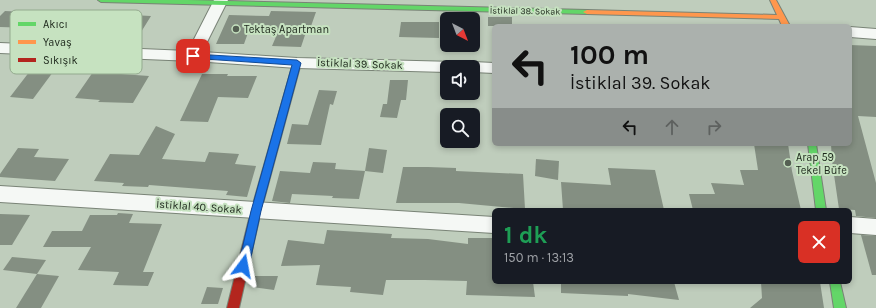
<!DOCTYPE html>
<html lang="tr">
<head>
<meta charset="utf-8">
<style>
  body { margin:0; font-family:Karla,sans-serif; background:#242831; color:#f1f3f6; height:100vh; display:flex; flex-direction:column; font-size:15px; white-space:nowrap }
  * { box-sizing:border-box; margin:0 }
  p { font-size:13px; color:#9ea1a6 }
  .icon { flex:none; width:22px; height:22px; fill:none; stroke:currentColor; stroke-width:2; stroke-linecap:round; stroke-linejoin:round }
  .map { position:relative; flex:1; overflow:hidden }
  .side { position:absolute; left:492px; top:208px; width:360px; height:76px; display:flex; flex-direction:column; background:#171b24; border-radius:6px; box-shadow:0 2px 6px #0003 }
  .side>* { flex:none }
  .hud { position:absolute; left:492px; top:24px; width:360px; height:122px; border-radius:6px; box-shadow:0 2px 6px #0003; background:#abb1ad; color:#111; overflow:hidden }
  .needle { width:26px; rotate:138deg }
  .tools { position:absolute; left:440px; top:12px; display:grid; gap:8px }
  .tools a { display:grid; place-items:center; width:40px; height:40px; border-radius:6px; background:#171b24; box-shadow:0 2px 6px #0003; font-size:20px }
  .pin { position:absolute; display:grid; place-items:center; width:34px; height:34px; color:#fff; margin:-17px; border-radius:8px; box-shadow:0 2px 6px #0006 }
  .me { position:absolute; width:44px; margin:-22px; rotate:13deg; stroke-linejoin:round; filter:drop-shadow(0 0 3px #0008) }
  .turn { display:flex; align-items:center; gap:14px; height:84px; padding:0 12px; font-size:18px }
  .turn .icon { width:52px; height:52px; stroke-width:2.5 }
  .turn b { display:block; font-size:28px; line-height:34px }
  .lanes { display:flex; align-items:center; height:38px; padding:0 12px; background:#0003; justify-content:center; gap:20px; direction:ltr }
  .lanes .off { opacity:.35 }
  .round { display:grid; place-items:center; flex:none; width:42px; height:42px; border-radius:6px; background:#242831 }
  .summary { display:flex; align-items:center; justify-content:space-between; height:68px; padding:0 12px }
  h1 { font-size:24px; font-weight:700; line-height:30px; color:#1e9e55 }
  .map>svg:first-child { display:block }
  .building { fill:#848f82 }
  .lines { fill:none; stroke-linecap:round; stroke-linejoin:round }
  .street-casing { stroke:#798376; stroke-width:2 }
  .fast-casing { stroke:#798376; stroke-width:2 }
  .slow-casing { stroke:#798376; stroke-width:2 }
  .jam-casing { stroke:#798376; stroke-width:2 }
  .street { fill:#f5f8f5; fill-rule:evenodd }
  .fast { fill:#63d668; fill-rule:evenodd }
  .slow { fill:#ff974d; fill-rule:evenodd }
  .jam { fill:#b3261e; fill-rule:evenodd }
  .route { fill:#1a73e8; stroke:#114b97 }
  .poi-dot { fill:#556053; stroke:#c6e2c0; stroke-width:1.5 }
  .labels { text-anchor:middle; dominant-baseline:central; stroke-width:4; stroke-linejoin:round; paint-order:stroke }
  .far-street-label { font-size:9px; fill:#1c261a; stroke:#c6e2c0 }
  .poi-label { font-size:11px; fill:#1c261a; stroke:#c6e2c0; text-anchor:start }
  .street-label { font-size:11px; fill:#1c261a; stroke:#c6e2c0 }
  .key { fill:#c6e2c0; stroke:#93aa8e; stroke-width:1 }
  .key-label { font-size:11px; fill:#1c261a }
</style>
</head>
<body>
<div class="map">
<svg width="876" height="308" viewBox="0 0 876 308">
  <rect width="100%" height="100%" fill="#bfcdbc"/>
  <g class="building">
    <path d="M5,11L45,13L32,28L0,27V16Z"/>
    <path d="M271,11L316,12L310,29H307L301,47L272,46L278,32L249,30L244,44H216L229,15L269,16Z"/>
    <path d="M131,15L151,16L133,45L39,43L51,28L68,29L74,21L126,23Z"/>
    <rect x="488" y="17" width="24" height="9"/>
    <path d="M401,22H439V38L399,37Z"/>
    <path d="M850,45L876,46V117L858,116L876,183V218L856,216L855,210L839,209L832,161L831,144H850Z"/>
    <path d="M30,71L53,72L33,99L10,97Z"/>
    <path d="M93,72L149,76L133,103L98,102L100,100L75,98Z"/>
    <path d="M202,74H228L227,76H257L248,98L218,97L208,122L180,121Z"/>
    <path d="M390,80H408L406,100H401L397,118L380,117L383,104H387Z"/>
    <path d="M319,90L337,91L333,105L330,104L321,145L287,144L292,124L308,125Z"/>
    <path d="M156,126L175,134L162,159L205,162L209,152L239,154L235,164L256,166L247,197L226,195L228,191L149,185L148,187L122,186L124,183L94,181L110,154L139,155Z"/>
    <path d="M754,144H788L792,171L801,210H693L689,194H715L711,183L744,185L740,170H758Z"/>
    <path d="M18,148L39,149L34,157L69,159L55,181L0,177V174Z"/>
    <path d="M369,148L387,150L383,173L365,171Z"/>
    <path d="M536,159L559,161L558,180L535,176Z"/>
    <path d="M313,162L336,163L335,169L365,171L359,199L332,198L333,196L292,194L290,203L272,201L280,171L310,173Z"/>
    <path d="M403,167H428L456,168V171L523,174L525,209L459,203H396Z"/>
    <path d="M608,168L655,170L664,210H563L561,182L611,185Z"/>
    <path d="M118,213L133,214L129,223L162,224L143,272H154L148,286L113,285L119,272L78,270L91,247H43L52,231H82L90,215H117Z"/>
    <path d="M0,214L30,215L12,245H0Z"/>
    <path d="M327,230L392,234L391,238L428,239L468,244V238H494V282H533L535,297L466,295L467,281L425,280H386L383,295L350,292L351,287L316,285L320,265L281,266L288,240L324,244Z"/>
    <path d="M861,235L876,236V275H872Z"/>
    <path d="M12,257L46,260L37,274L3,270Z"/>
    <path d="M37,274L59,276L41,308H16Z"/>
    <path d="M255,276H278L274,290L253,287Z"/>
    <path d="M561,282H674L679,300L628,294V296L561,293Z"/>
    <path d="M761,282H820L824,308H750L762,298Z"/>
    <path d="M207,287L223,288L218,304H201Z"/>
  </g>
  <g class="lines">
    <g class="street-casing">
      <g id="street">
        <path d="M214,0H228L202,52L297,58L456,62L461,63L463,67H447V72L297,68L193,61L0,53V43L188,51Z"/>
        <path d="M850,27L876,29V39L850,37Z"/>
        <path d="M473,62L494,63V73L473,72V67H466L468,63Z"/>
        <path d="M0,186L494,217V233L0,202Z"/>
        <path d="M850,217L876,219V235L850,233Z"/>
      </g>
    </g>
    <g class="fast-casing">
      <g id="fast">
        <path d="M98,0H188L587,10L591,12L587,14L101,2Z"/>
        <path d="M808,144H816L826,210H816Z"/>
        <path d="M830,282H840L846,308H834Z"/>
      </g>
    </g>
    <g class="slow-casing">
      <path id="slow" d="M770,0H776L790,26H782L779,19L587,14L583,12L587,10L777,15Z"/>
    </g>
    <g class="jam-casing">
      <path id="jam" d="M297,60L301,63L261,211L239,308H227L251,211L293,63Z"/>
    </g>
    <use href="#street" class="street"/>
    <use href="#fast" class="fast"/>
    <use href="#slow" class="slow"/>
    <use href="#jam" class="jam"/>
  </g>
  <path class="route" d="M193,54L297,60L301,63L261,211L249,266L247,270L243,271L240,270L238,266L251,211L292,65L190,58V55Z"/>
  <g class="poi-dot">
    <circle cx="236" cy="29" r="4"/>
    <circle cx="788" cy="163" r="4"/>
  </g>
  <g class="labels">
    <g class="far-street-label">
      <text transform="translate(525 11) rotate(1)">İstiklal 38. Sokak</text>
    </g>
    <g class="poi-label">
      <text x="244" y="29">Tektaş Apartman</text>
      <text x="796" y="157">Arap 59<tspan x="796" dy="13">Tekel Büfe</tspan></text>
    </g>
    <g class="street-label">
      <text transform="translate(360 64) rotate(2)">İstiklal 39. Sokak</text>
      <text transform="translate(199 207) rotate(4)">İstiklal 40. Sokak</text>
    </g>
  </g>
  <rect x="10" y="10" width="132" height="64" rx="6" class="key"/>
  <rect x="18" y="22" width="18" height="4" fill="#63d668"/>
  <rect x="18" y="40" width="18" height="4" fill="#ff974d"/>
  <rect x="18" y="58" width="18" height="4" fill="#b3261e"/>
  <g class="key-label">
    <text x="43" y="28">Akıcı</text>
    <text x="43" y="46">Yavaş</text>
    <text x="43" y="64">Sıkışık</text>
  </g>
</svg>
<div class="tools">
<a><svg class="needle" viewBox="-14 -14 28 28"><path d="M0-13l5 13h-10z" fill="#e53935"/><path d="M0 13l5-13h-10z" fill="#9ea1a6"/></svg></a>
<a><svg class="icon" aria-label="sound" viewBox="0 0 24 24"><path d="M4 9h4l5-4v14l-5-4H4zM17 9q2 3 0 6"/></svg></a>
<a><svg class="icon" aria-label="search" viewBox="0 0 24 24"><circle cx="10" cy="10" r="6"/><path d="M15 15l6 6"/></svg></a>
</div>
<div class="pin" style="left:193px;top:56px;background:#d93025"><svg class="icon" aria-label="arrive" viewBox="0 0 24 24"><path d="M6 21V4h12l-3 4 3 4H6"/></svg></div>
<svg class="me" style="left:243px;top:266px" viewBox="-20 -20 40 40"><path d="M0-17L14 15 0 8-14 15z" fill="#1a73e8" stroke="#fff" stroke-width="4"/></svg>
<div class="hud">
<div class="turn"><svg class="icon" aria-label="left" viewBox="0 0 24 24"><path d="M17 20v-9H6M10 6l-5 5 5 5"/></svg><div><b>100 m</b>İstiklal 39. Sokak</div></div>
<div class="lanes"><svg class="icon" aria-label="left" viewBox="0 0 24 24"><path d="M17 20v-9H6M10 6l-5 5 5 5"/></svg><svg class="icon off" aria-label="ahead" viewBox="0 0 24 24"><path d="M12 20V5M6 11l6-6 6 6"/></svg><svg class="icon off" aria-label="right" viewBox="0 0 24 24"><path d="M7 20v-9h11M14 6l5 5-5 5"/></svg></div>
</div>
<section class="side">
<div class="summary"><div><h1>1 dk</h1><p>150 m · 13:13</p></div><a class="round" style="background:#d93025;color:#fff"><svg class="icon" aria-label="close" viewBox="0 0 24 24"><path d="M6 6l12 12M18 6L6 18"/></svg></a></div>
</section>
</div>
</body>
</html>
